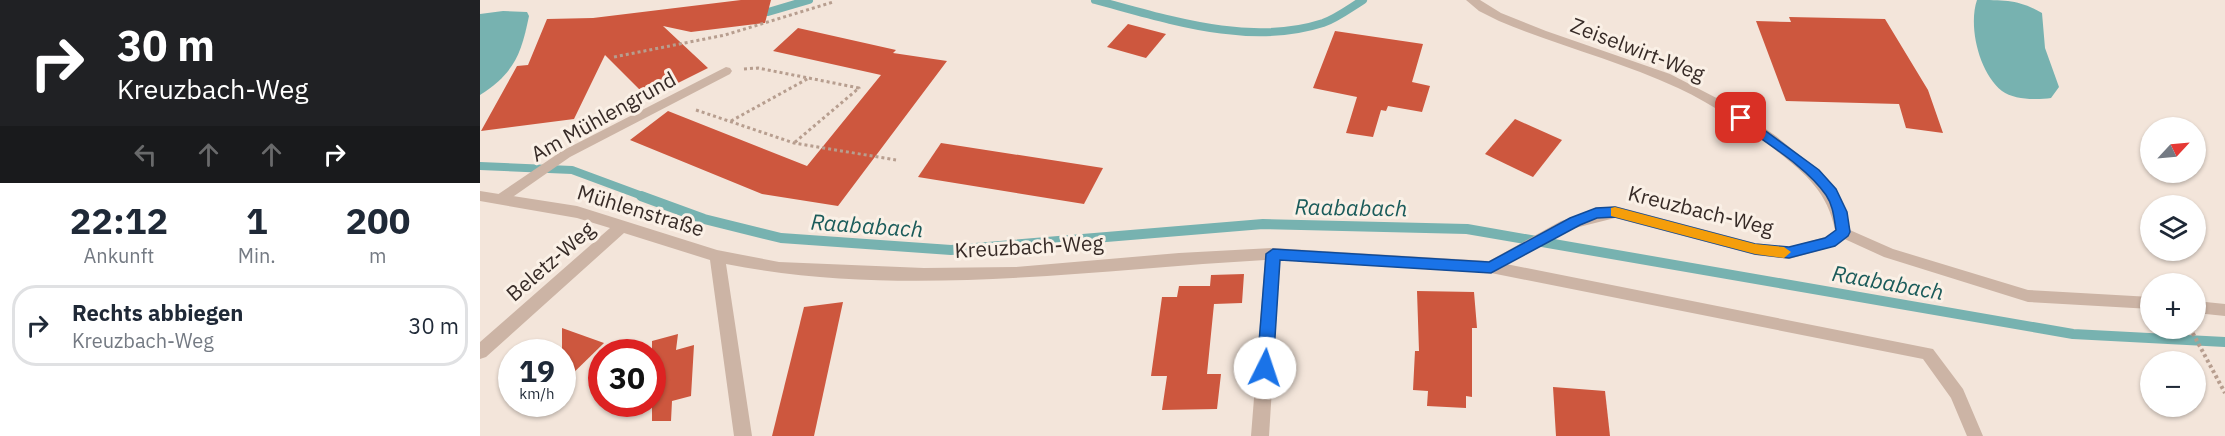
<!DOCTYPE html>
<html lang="de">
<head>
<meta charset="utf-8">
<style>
  body { margin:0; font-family:"IBM Plex Sans",sans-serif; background:#f6f6f7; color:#1f2937; height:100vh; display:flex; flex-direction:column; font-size:22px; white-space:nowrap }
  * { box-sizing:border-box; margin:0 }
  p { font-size:20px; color:#747a83 }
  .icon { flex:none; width:33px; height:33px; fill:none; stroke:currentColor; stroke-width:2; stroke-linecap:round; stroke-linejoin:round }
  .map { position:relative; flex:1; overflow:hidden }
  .details { display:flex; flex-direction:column; background:#fff; width:480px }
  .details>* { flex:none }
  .hud { background:#202124; color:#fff; overflow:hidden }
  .needle { width:39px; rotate:64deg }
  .buttons { position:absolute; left:1660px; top:117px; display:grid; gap:12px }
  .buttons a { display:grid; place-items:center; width:66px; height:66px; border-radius:50%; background:#fff; box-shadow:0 2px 4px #0004; font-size:30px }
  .speed { position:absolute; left:18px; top:339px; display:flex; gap:12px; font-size:30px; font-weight:700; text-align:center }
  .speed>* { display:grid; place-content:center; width:78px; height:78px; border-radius:50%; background:#fff; box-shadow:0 2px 4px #0004; line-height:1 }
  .speed small { font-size:15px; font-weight:400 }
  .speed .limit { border:9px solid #d22; background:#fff; color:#111 }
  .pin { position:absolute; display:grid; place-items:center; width:51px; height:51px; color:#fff; margin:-26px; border-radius:12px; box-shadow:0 3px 9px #0006 }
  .me { position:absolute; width:66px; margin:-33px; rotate:4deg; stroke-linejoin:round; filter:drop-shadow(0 0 4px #0008) }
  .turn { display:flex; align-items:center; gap:21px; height:126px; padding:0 18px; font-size:27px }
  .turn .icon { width:78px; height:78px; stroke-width:2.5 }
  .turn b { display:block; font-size:42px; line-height:51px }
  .lanes { display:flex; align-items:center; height:57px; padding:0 18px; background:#0003; justify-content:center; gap:30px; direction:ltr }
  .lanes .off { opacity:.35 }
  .eta { display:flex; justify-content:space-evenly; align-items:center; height:102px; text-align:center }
  .eta b { font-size:36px; font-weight:800; line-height:42px }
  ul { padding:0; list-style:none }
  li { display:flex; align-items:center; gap:18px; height:81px; margin:0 12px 9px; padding:0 6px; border:3px solid #e0e1e3; border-radius:24px }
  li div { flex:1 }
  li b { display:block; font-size:22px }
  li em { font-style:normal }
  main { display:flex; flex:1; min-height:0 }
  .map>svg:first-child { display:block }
  .water { fill:#77b2b0 }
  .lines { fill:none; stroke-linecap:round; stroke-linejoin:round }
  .stream-far1 { stroke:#77b2b0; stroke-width:8 }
  .stream { stroke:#77b2b0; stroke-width:10 }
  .building { fill:#cd573e }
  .path-far1 { stroke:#b79e8f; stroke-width:3; stroke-dasharray:3 3; stroke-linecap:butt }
  .path { stroke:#b79e8f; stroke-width:4; stroke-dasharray:3 3; stroke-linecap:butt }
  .service { fill:#ccb4a5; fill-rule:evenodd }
  .minor { fill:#ccb4a5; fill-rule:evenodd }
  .route { fill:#1a73e8; stroke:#114b97; stroke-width:1.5 }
  .slow { fill:#f59e0b }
  .labels { text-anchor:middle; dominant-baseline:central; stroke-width:6; stroke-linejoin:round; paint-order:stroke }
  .street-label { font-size:21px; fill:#372b27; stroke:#faf0e6 }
  .water-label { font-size:22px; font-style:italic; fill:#1a5b5a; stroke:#faf0e6 }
</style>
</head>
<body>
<main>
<section class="details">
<div class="hud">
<div class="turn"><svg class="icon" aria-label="right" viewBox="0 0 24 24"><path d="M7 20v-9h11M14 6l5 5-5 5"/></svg><div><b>30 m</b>Kreuzbach-Weg</div></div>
<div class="lanes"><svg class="icon off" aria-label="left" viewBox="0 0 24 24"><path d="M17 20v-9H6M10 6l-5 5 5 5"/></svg><svg class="icon off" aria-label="ahead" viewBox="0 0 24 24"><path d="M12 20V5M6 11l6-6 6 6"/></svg><svg class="icon off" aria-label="ahead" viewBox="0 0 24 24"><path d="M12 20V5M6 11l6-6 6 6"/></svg><svg class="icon" aria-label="right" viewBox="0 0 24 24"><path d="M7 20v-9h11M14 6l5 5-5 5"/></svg></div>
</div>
<div class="eta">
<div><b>22:12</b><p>Ankunft</p></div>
<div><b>1</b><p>Min.</p></div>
<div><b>200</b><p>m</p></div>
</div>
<ul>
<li><svg class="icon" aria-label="right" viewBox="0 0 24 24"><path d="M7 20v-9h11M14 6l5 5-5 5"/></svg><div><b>Rechts abbiegen</b><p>Kreuzbach-Weg</p></div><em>30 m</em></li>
</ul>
</section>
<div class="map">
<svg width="1745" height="436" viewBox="0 0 1745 436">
  <rect width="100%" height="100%" fill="#f3e5da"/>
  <g class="water">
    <path d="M1497,0C1525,0 1540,0 1562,13L1565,48L1579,87L1571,98C1557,100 1534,100 1522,91C1499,73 1488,26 1497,0Z"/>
    <path d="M23,11L47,12L49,16C41,55 34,73 0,95V14Z"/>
  </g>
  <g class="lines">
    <g class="stream-far1">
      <path d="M615,0C687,19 769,47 843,23C857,18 870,8 883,0"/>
      <path d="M288,12L329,0"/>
      <path d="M0,166L92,170L165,197"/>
    </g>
    <path class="stream" d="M161,196L224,219L301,238L471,250L783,224L987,229L1593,334L1745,342"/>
  </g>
  <g class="building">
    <path d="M261,0H291L285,23L211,32L183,26L228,68L168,98L125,55L94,119L1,131L37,66L48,65L67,19L113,18Z"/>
    <path d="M1309,17L1405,19L1448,90L1463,133L1426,128L1419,104L1306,101L1276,21L1311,22Z"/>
    <path d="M648,24L686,34L666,58L627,47Z"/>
    <path d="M318,28L416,50L413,53L467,61L358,206L282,194L150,140L188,111L327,166L401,75L293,51Z"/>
    <path d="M855,31L943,44L932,82L950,86L942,112L908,106L906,111L901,110L893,137L866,133L877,97L833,88Z"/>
    <path d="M1035,119L1082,140L1053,177L1005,154Z"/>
    <path d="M461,143L623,168L604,204L438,177Z"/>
    <path d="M764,274L762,303L734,304L727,374H741L737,409L682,410L687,376H671L682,297H697L699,286H730L731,275Z"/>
    <path d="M937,291L994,292L997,328H992V397L986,396V408L947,406L948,391L933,390L935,351H939Z"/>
    <path d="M363,302L334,436H292L324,307Z"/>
    <path d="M82,328L124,343L82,384Z"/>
    <path d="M198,334L196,350L214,345L211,396L192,401L191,421H172V341Z"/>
    <path d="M1073,387L1125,391L1130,436H1076Z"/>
  </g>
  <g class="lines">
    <g class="path-far1">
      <path d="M134,57L245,35L353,2"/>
      <path d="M264,69L278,68L379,88L314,143"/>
      <path d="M216,110L314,143L416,160"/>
      <path d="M251,121L329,78"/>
    </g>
    <path class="path" d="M1710,328L1745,393"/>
    <g class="service">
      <path d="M246,67L250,68L252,71L250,74L90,157L27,201H17L15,198L17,195L82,151Z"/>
      <path d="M1363,227L1413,249L1548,290L1671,297V309L1548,302L1404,257L1358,236L1356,232L1358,228Z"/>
      <path d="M1011,261L1453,349L1483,389L1503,436H1487L1471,398L1443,359L1011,273L1006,271L1004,267L1006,263Z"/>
      <path d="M1716,301L1745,304V316L1716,313Z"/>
    </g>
    <path class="minor" d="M986,0H1000L1021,13L1066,31L1190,74L1252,106L1296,136L1341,173L1356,191L1363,205L1371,232L1355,246L1309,259L1275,255L1135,218L1091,229L1011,273L800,260L789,436H771L785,260C606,270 424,299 246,264L272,436H254L230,260L144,233L6,357L0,359V342L130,228L97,218L0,201V191L97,206L237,250L299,262L444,268L535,267L699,253L793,248L1009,261L1081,221L1119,209L1135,206L1275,243L1309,247L1345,237L1355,230C1348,193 1326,174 1298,152C1267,127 1234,105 1198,88C1140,61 1078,46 1019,21L999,11Z"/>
  </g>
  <path class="route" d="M1261,113L1339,170L1356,189L1367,212L1370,232L1368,236L1355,246L1309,258L1275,254L1135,217L1117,218L1100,225L1011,273L800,260L793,368L790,372H779L777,368L786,254L793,249L1009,262L1090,218L1116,208L1135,207L1275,244L1309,247L1345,238L1356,230C1354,218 1353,205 1346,195C1326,166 1284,142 1256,121V115Z"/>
  <path class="slow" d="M1135,207L1275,244L1304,247L1311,252L1304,258L1275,254L1131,216V208Z"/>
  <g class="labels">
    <g class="street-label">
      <text transform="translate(1158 49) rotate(21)">Zeiselwirt-Weg</text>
      <text transform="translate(123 116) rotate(-29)">Am Mühlengrund</text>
      <text transform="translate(161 210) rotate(17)">Mühlenstraße</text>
      <text transform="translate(1221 210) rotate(14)">Kreuzbach-Weg</text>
      <text transform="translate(549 246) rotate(-3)">Kreuzbach-Weg</text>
      <text transform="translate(70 261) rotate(-41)">Beletz-Weg</text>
    </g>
    <g class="water-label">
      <text transform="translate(871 207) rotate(1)">Raababach</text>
      <text transform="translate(387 225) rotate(4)">Raababach</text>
      <text transform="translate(1408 282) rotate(10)">Raababach</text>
    </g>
  </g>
</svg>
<div class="buttons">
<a><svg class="needle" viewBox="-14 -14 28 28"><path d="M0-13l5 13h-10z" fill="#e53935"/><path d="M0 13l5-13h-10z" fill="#747a83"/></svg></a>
<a><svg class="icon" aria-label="layers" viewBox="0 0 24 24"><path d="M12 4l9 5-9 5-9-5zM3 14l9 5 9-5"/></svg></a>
<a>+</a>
<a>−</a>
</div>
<div class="speed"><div>19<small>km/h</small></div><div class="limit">30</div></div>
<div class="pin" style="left:1261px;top:118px;background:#d93025"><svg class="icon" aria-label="arrive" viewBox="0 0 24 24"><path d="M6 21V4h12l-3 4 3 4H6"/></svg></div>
<svg class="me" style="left:785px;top:368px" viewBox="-20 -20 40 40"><circle r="19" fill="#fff"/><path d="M0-13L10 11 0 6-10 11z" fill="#1a73e8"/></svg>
</div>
</main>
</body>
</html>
